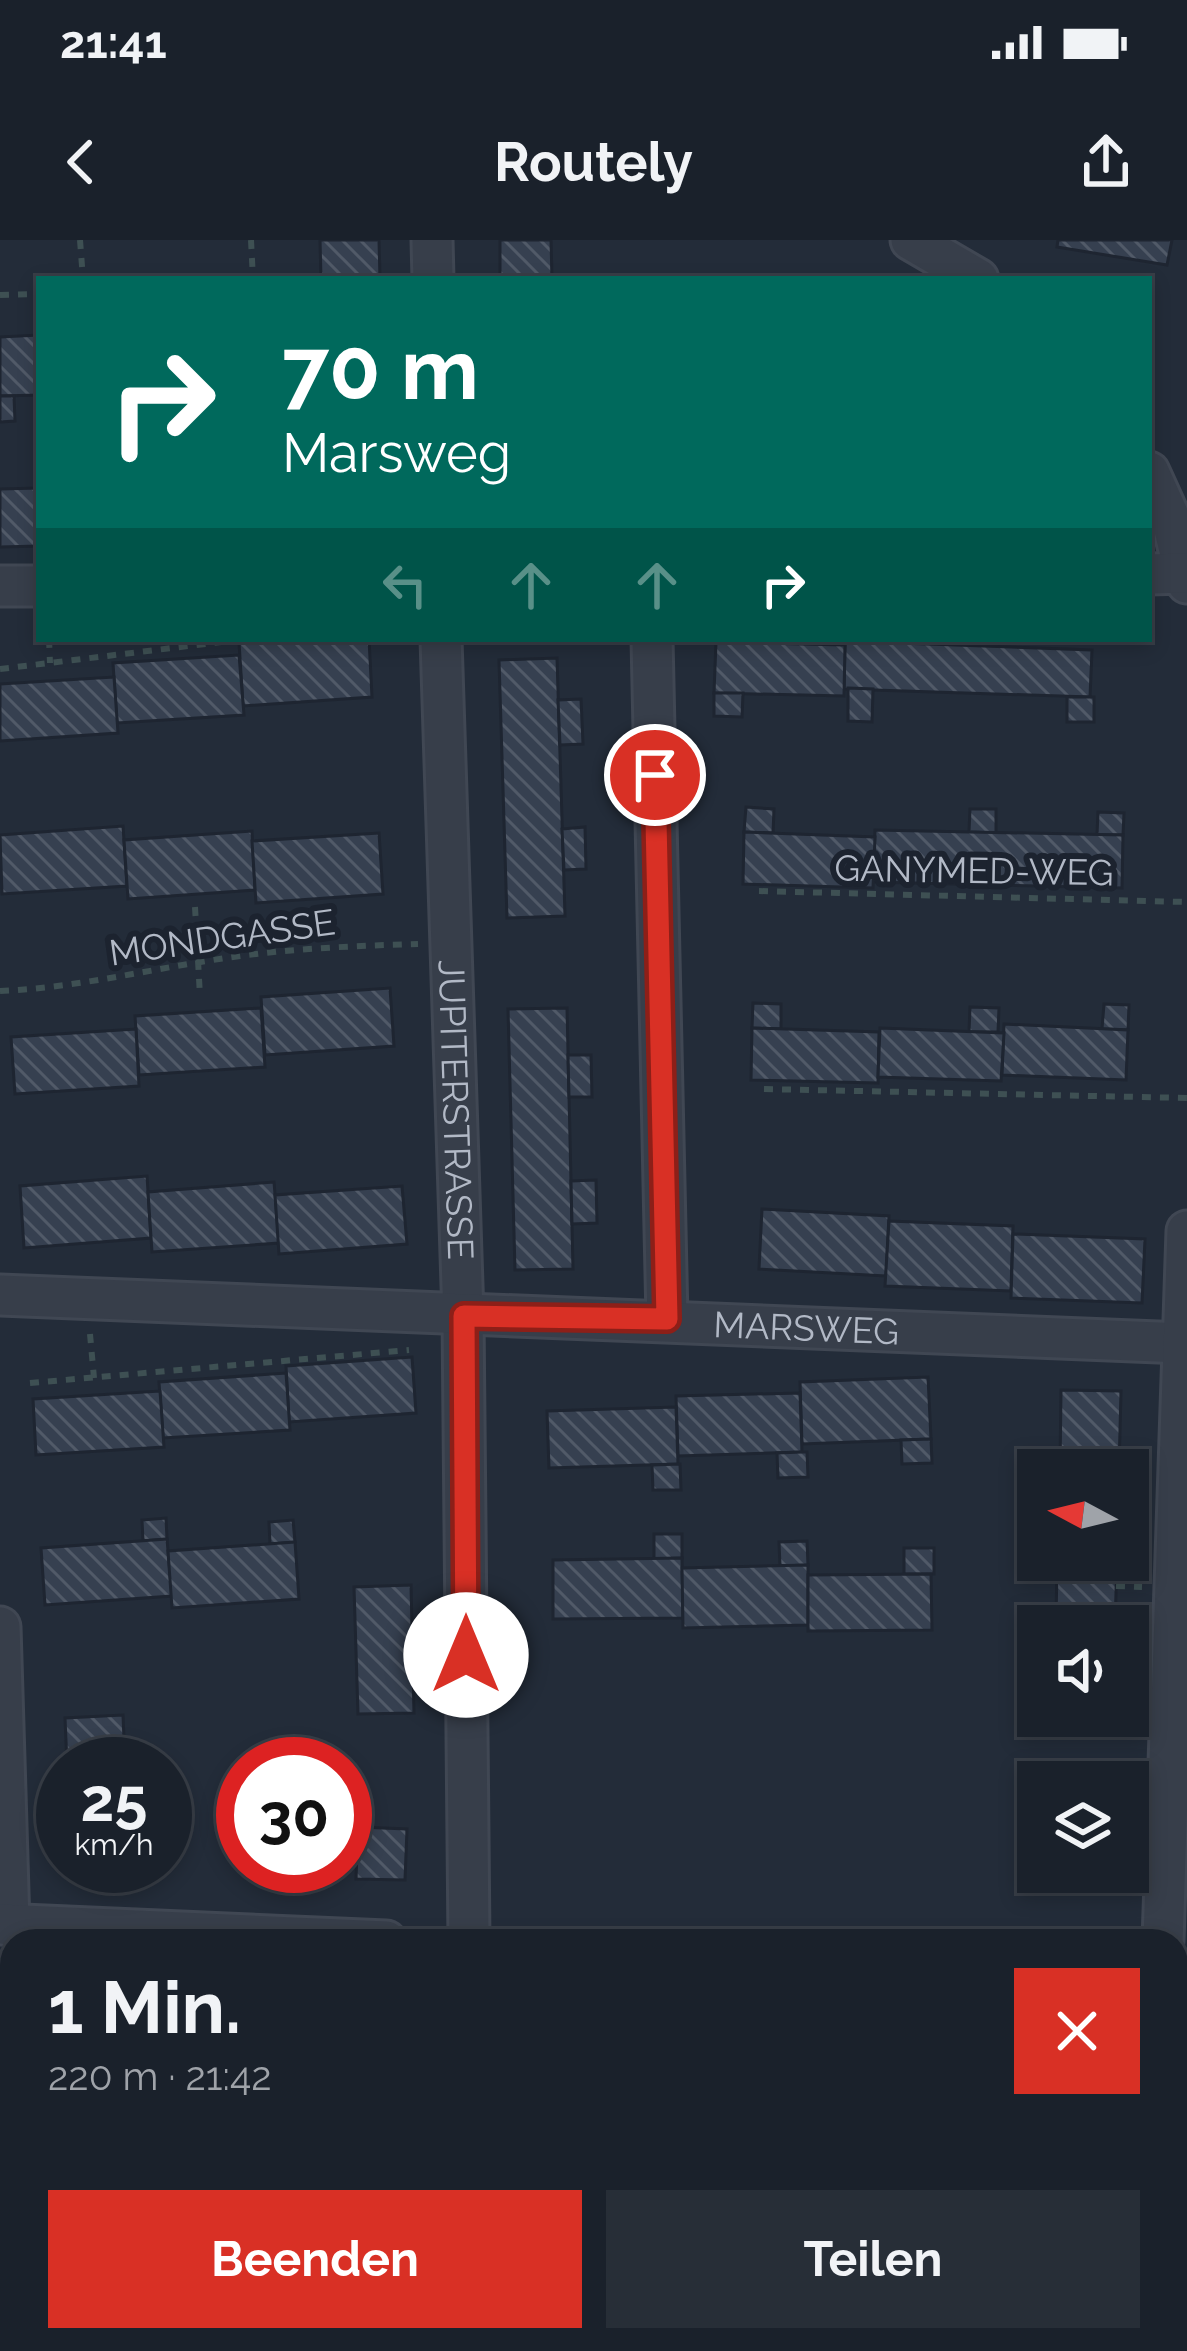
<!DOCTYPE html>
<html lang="de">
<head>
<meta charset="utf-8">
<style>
  body { margin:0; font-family:Raleway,sans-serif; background:#272e37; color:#f1f3f6; height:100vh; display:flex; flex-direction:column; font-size:45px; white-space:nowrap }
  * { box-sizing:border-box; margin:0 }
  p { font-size:39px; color:#9fa3a9 }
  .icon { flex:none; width:66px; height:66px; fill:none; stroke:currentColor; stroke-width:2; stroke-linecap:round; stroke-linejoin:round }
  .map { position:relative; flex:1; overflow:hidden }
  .drawer { position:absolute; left:0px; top:1689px; width:1188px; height:423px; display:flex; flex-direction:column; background:#1a212b; border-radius:36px 36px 0 0; box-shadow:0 6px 18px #0003,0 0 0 3px #383e47 }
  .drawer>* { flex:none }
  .top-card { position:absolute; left:36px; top:36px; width:1116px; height:366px; border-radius:0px; box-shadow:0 6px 18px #0003,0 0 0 3px #383e47; background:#00695c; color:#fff; overflow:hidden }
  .needle { width:78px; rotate:277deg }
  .fabs { position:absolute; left:1017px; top:1209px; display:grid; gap:24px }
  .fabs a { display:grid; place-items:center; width:132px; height:132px; border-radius:0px; background:#1a212b; box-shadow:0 6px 18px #0003,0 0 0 3px #383e47; font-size:60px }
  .speed { position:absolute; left:36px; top:1497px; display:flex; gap:24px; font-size:60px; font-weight:700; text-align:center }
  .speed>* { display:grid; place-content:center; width:156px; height:156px; border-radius:50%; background:#1a212b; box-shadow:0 6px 18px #0003,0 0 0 3px #383e47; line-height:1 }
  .speed small { font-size:30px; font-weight:400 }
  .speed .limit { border:18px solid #d22; background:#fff; color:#111 }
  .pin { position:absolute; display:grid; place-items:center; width:102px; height:102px; color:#fff; margin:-51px; border:6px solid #fff; border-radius:50%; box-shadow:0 3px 12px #0007 }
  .me { position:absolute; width:132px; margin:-66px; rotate:0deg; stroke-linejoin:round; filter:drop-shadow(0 0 9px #0008) }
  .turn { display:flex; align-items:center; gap:42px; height:252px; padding:0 48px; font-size:54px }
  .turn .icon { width:156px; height:156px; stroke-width:2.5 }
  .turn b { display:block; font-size:84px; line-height:102px }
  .lanes { display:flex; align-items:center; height:114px; padding:0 48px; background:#0003; justify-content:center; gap:60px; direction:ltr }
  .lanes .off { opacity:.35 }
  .round { display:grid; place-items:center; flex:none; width:126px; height:126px; border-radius:0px; background:#272e37 }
  .headline { display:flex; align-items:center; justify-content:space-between; height:204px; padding:0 48px }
  h1 { font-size:72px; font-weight:700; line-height:90px }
  .action { display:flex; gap:24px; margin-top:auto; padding:24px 48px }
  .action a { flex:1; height:138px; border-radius:0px; background:#d93025; color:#fff; font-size:48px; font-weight:700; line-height:138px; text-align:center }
  .action a+a { background:#272e37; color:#f1f3f6 }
  .status { display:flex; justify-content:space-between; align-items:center; height:84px; padding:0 60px; background:#1a212b; direction:ltr }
  .status svg { height:33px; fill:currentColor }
  header { display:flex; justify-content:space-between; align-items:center; height:156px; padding:0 48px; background:#1a212b; font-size:54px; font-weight:700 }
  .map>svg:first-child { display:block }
  .building { fill:url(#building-back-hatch); stroke:#1e2531; stroke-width:3 }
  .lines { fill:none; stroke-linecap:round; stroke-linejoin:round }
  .minor-casing { stroke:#404753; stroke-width:45 }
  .path { stroke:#3e5053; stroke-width:6; stroke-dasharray:9 9; stroke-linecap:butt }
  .minor { stroke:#373e4a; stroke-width:39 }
  .route-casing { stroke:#8d1f18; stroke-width:30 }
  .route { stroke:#d93025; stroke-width:21 }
  .labels { text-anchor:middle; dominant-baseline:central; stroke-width:12; stroke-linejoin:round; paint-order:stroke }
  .street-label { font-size:36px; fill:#b2b9c6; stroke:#1c232f }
</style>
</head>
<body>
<div class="status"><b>21:41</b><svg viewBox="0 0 49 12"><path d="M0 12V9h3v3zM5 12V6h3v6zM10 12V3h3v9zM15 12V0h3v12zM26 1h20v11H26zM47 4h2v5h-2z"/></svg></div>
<header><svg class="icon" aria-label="back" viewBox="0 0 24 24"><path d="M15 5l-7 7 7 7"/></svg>Routely<svg class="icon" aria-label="share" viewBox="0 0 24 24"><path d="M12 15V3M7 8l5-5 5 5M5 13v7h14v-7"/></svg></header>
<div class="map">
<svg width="1187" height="2111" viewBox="0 0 1187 2111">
  <defs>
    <pattern id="building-back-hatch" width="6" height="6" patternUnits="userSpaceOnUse" patternTransform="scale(3)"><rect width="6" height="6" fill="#364050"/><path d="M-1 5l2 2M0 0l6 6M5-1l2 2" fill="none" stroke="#515a68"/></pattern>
  </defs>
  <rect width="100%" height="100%" fill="#232c39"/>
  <g class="building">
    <path d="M320,0H379L380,39H321Z"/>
    <path d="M500,0H551L552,39H500Z"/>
    <path d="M1058,0H1172L1167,25L1057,7Z"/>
    <path d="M39,95V155L0,156V97Z"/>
    <path d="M0,156H14L15,181L0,182Z"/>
    <path d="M39,248V306L0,307V249Z"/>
    <path d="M292,399H369L372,457L243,466L239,402Z"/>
    <path d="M845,401L1092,410L1090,457L844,449Z"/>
    <path d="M716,402L845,405L844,456L714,453Z"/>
    <path d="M239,415L244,475L117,483L113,423Z"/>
    <path d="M557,418L565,676L507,678L499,420Z"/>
    <path d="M114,437L118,493L0,501V444Z"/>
    <path d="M848,448L873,449L872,482L848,481Z"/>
    <path d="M714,453H743L742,477L714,476Z"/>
    <rect x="1067" y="457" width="27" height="25"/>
    <path d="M581,459L583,504L560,505L558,460Z"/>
    <path d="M746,567L774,569L773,593L744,592Z"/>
    <path d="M970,569H996V593L969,592Z"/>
    <path d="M1098,572L1124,573L1123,595H1097Z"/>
    <path d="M123,586L127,646L2,654L0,595Z"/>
    <path d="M585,587L586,629L564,630L562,589Z"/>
    <path d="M875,590L1123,595L1122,648L873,642Z"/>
    <path d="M252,591L255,650L128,659L124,600Z"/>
    <path d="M744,592L875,597L873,648L743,644Z"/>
    <path d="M379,593L383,654L256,663L252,601Z"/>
    <path d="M390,748L394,806L265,815L261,757Z"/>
    <path d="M753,763L781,764V789L752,788Z"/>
    <path d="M1104,764L1129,765L1128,790L1102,789Z"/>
    <path d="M970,767L999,768L998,792H969Z"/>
    <path d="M261,768L265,827L139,835L135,776Z"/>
    <path d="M567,768L573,1029L515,1030L508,769Z"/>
    <path d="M1004,784L1128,790L1126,840L1002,835Z"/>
    <path d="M752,788L879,792L878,843L751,840Z"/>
    <path d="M880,788L1004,793L1001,841L878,837Z"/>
    <path d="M136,789L139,846L15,854L11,797Z"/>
    <path d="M568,815H591L592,857H569Z"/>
    <path d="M147,936L151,998L24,1008L20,946Z"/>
    <path d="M596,940L597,983L572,984L571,941Z"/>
    <path d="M274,942L279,1003L152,1012L148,952Z"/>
    <path d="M402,946L407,1004L279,1014L275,955Z"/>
    <path d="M762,969L889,976L886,1036L759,1029Z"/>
    <path d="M889,981L1013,986L1011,1051L885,1046Z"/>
    <path d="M1013,994L1145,999L1142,1063L1011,1058Z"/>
    <path d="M412,1117L416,1173L289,1182L286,1126Z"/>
    <path d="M286,1133L290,1190L163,1198L159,1142Z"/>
    <path d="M928,1137L931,1199L802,1204L800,1142Z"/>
    <path d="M1061,1150L1121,1151L1119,1230H1060Z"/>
    <path d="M160,1151L164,1207L36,1215L33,1159Z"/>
    <path d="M800,1153L802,1212L678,1216L676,1156Z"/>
    <path d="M676,1167L678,1224L549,1228L547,1171Z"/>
    <path d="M931,1199L932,1223L902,1224L901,1200Z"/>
    <path d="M802,1212H807L808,1237L778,1238L777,1213Z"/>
    <path d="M680,1224L681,1250H653L652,1225Z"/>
    <path d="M166,1278L167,1299L143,1301L142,1280Z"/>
    <path d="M293,1280L295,1302L270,1304L269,1282Z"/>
    <path d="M654,1294H682V1318L654,1319Z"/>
    <path d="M167,1299L172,1356L45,1365L41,1308Z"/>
    <path d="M807,1301L808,1325L780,1326L779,1302Z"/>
    <path d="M295,1302L299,1359L172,1368L168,1311Z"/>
    <rect x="904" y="1308" width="30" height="26"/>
    <path d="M682,1318L683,1378L553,1379V1320Z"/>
    <path d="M1057,1320H1117L1115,1386H1056Z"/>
    <path d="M808,1325V1385L683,1388L682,1328Z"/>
    <path d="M931,1334L932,1390L808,1391V1335Z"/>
    <path d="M411,1345L414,1473L358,1474L354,1347Z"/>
    <path d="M123,1475L125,1524H67L65,1478Z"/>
    <path d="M358,1587L407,1589L405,1640L356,1639Z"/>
    <path d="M0,1718H12V1794L0,1795Z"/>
    <path d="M12,1865V1930L0,1931V1866Z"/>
    <path d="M12,2051V2100H21L0,2102V2053Z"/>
    <path d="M208,2100H237L238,2111H208Z"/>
    <path d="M526,2100H578V2111H527Z"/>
    <path d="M657,2100H709V2111H658Z"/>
    <path d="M1036,2100H1089L1090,2111H1036Z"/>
  </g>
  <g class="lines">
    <g class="minor-casing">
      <g id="minor">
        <path d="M432,0L433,39"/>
        <path d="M911,0L978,39"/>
        <path d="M1149,232L1173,285L1187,343"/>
        <path d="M1149,334L1186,333"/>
        <path d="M0,346H39"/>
        <path id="s1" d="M441,399L463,1076L469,1701"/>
        <path d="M652,399L667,1079"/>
        <path id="s2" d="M0,1055L1183,1103"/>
        <path d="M0,1387L9,1685"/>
        <path d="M0,1684L386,1701"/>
        <path d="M1163,1701L1187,991"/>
        <path d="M1176,1745H1187"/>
        <path d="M59,2100V2111"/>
        <path d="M841,2100V2111"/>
        <path d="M1170,2100V2111"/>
        <path d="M477,2111V2100"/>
      </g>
    </g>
    <g class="path">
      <path d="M80,0L83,39"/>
      <path d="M251,0L253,39"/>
      <path d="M0,55L39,54"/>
      <path d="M49,399L50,423"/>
      <path d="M0,429L246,399"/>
      <path d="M759,651L1187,662"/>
      <path d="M195,667L200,756"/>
      <path d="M0,751C72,748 142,731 213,720C280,709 349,706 418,704"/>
      <path d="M764,849L1187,858"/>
      <path d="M90,1094L94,1138"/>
      <path d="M30,1143L409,1110"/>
      <path d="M1119,1215L1146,1217"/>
      <path d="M1116,1346L1142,1347"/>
    </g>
    <use href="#minor" class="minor"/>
  </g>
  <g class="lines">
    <g class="route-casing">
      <path id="route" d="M466,1415L464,1076L667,1079L655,535"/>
    </g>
    <use href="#route" class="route"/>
  </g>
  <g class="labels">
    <g class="street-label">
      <text transform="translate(974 630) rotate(1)">GANYMED-WEG</text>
      <text transform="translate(222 697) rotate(-8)">MONDGASSE</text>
      <text stroke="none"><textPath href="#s1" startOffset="471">JUPITERSTRASSE</textPath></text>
      <text stroke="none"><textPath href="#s2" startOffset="807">MARSWEG</textPath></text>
    </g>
  </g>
</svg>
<div class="fabs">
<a><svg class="needle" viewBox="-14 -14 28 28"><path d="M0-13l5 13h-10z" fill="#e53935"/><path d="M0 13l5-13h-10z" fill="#9fa3a9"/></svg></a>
<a><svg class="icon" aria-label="sound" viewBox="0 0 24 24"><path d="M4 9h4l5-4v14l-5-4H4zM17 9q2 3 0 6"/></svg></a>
<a><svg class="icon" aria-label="layers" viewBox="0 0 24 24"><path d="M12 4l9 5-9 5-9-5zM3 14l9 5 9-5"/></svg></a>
</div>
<div class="speed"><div>25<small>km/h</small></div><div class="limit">30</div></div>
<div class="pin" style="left:655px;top:535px;background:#d93025"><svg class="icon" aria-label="arrive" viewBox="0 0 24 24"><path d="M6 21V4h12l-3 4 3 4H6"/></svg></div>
<svg class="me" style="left:466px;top:1415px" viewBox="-20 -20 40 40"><circle r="19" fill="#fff"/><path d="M0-13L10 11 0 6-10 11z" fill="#d93025"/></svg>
<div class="top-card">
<div class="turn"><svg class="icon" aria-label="right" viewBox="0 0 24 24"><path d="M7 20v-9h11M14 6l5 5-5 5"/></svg><div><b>70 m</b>Marsweg</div></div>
<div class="lanes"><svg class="icon off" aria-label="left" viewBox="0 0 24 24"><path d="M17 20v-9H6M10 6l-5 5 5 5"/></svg><svg class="icon off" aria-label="ahead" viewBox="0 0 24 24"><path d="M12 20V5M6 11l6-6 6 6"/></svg><svg class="icon off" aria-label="ahead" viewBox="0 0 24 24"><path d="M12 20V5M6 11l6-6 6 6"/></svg><svg class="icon" aria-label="right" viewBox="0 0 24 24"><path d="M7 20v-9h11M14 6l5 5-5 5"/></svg></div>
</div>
<section class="drawer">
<div class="headline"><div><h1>1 Min.</h1><p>220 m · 21:42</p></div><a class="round" style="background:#d93025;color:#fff"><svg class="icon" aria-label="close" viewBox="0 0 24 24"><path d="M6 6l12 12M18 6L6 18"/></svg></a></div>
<div class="action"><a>Beenden</a><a>Teilen</a></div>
</section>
</div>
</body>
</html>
